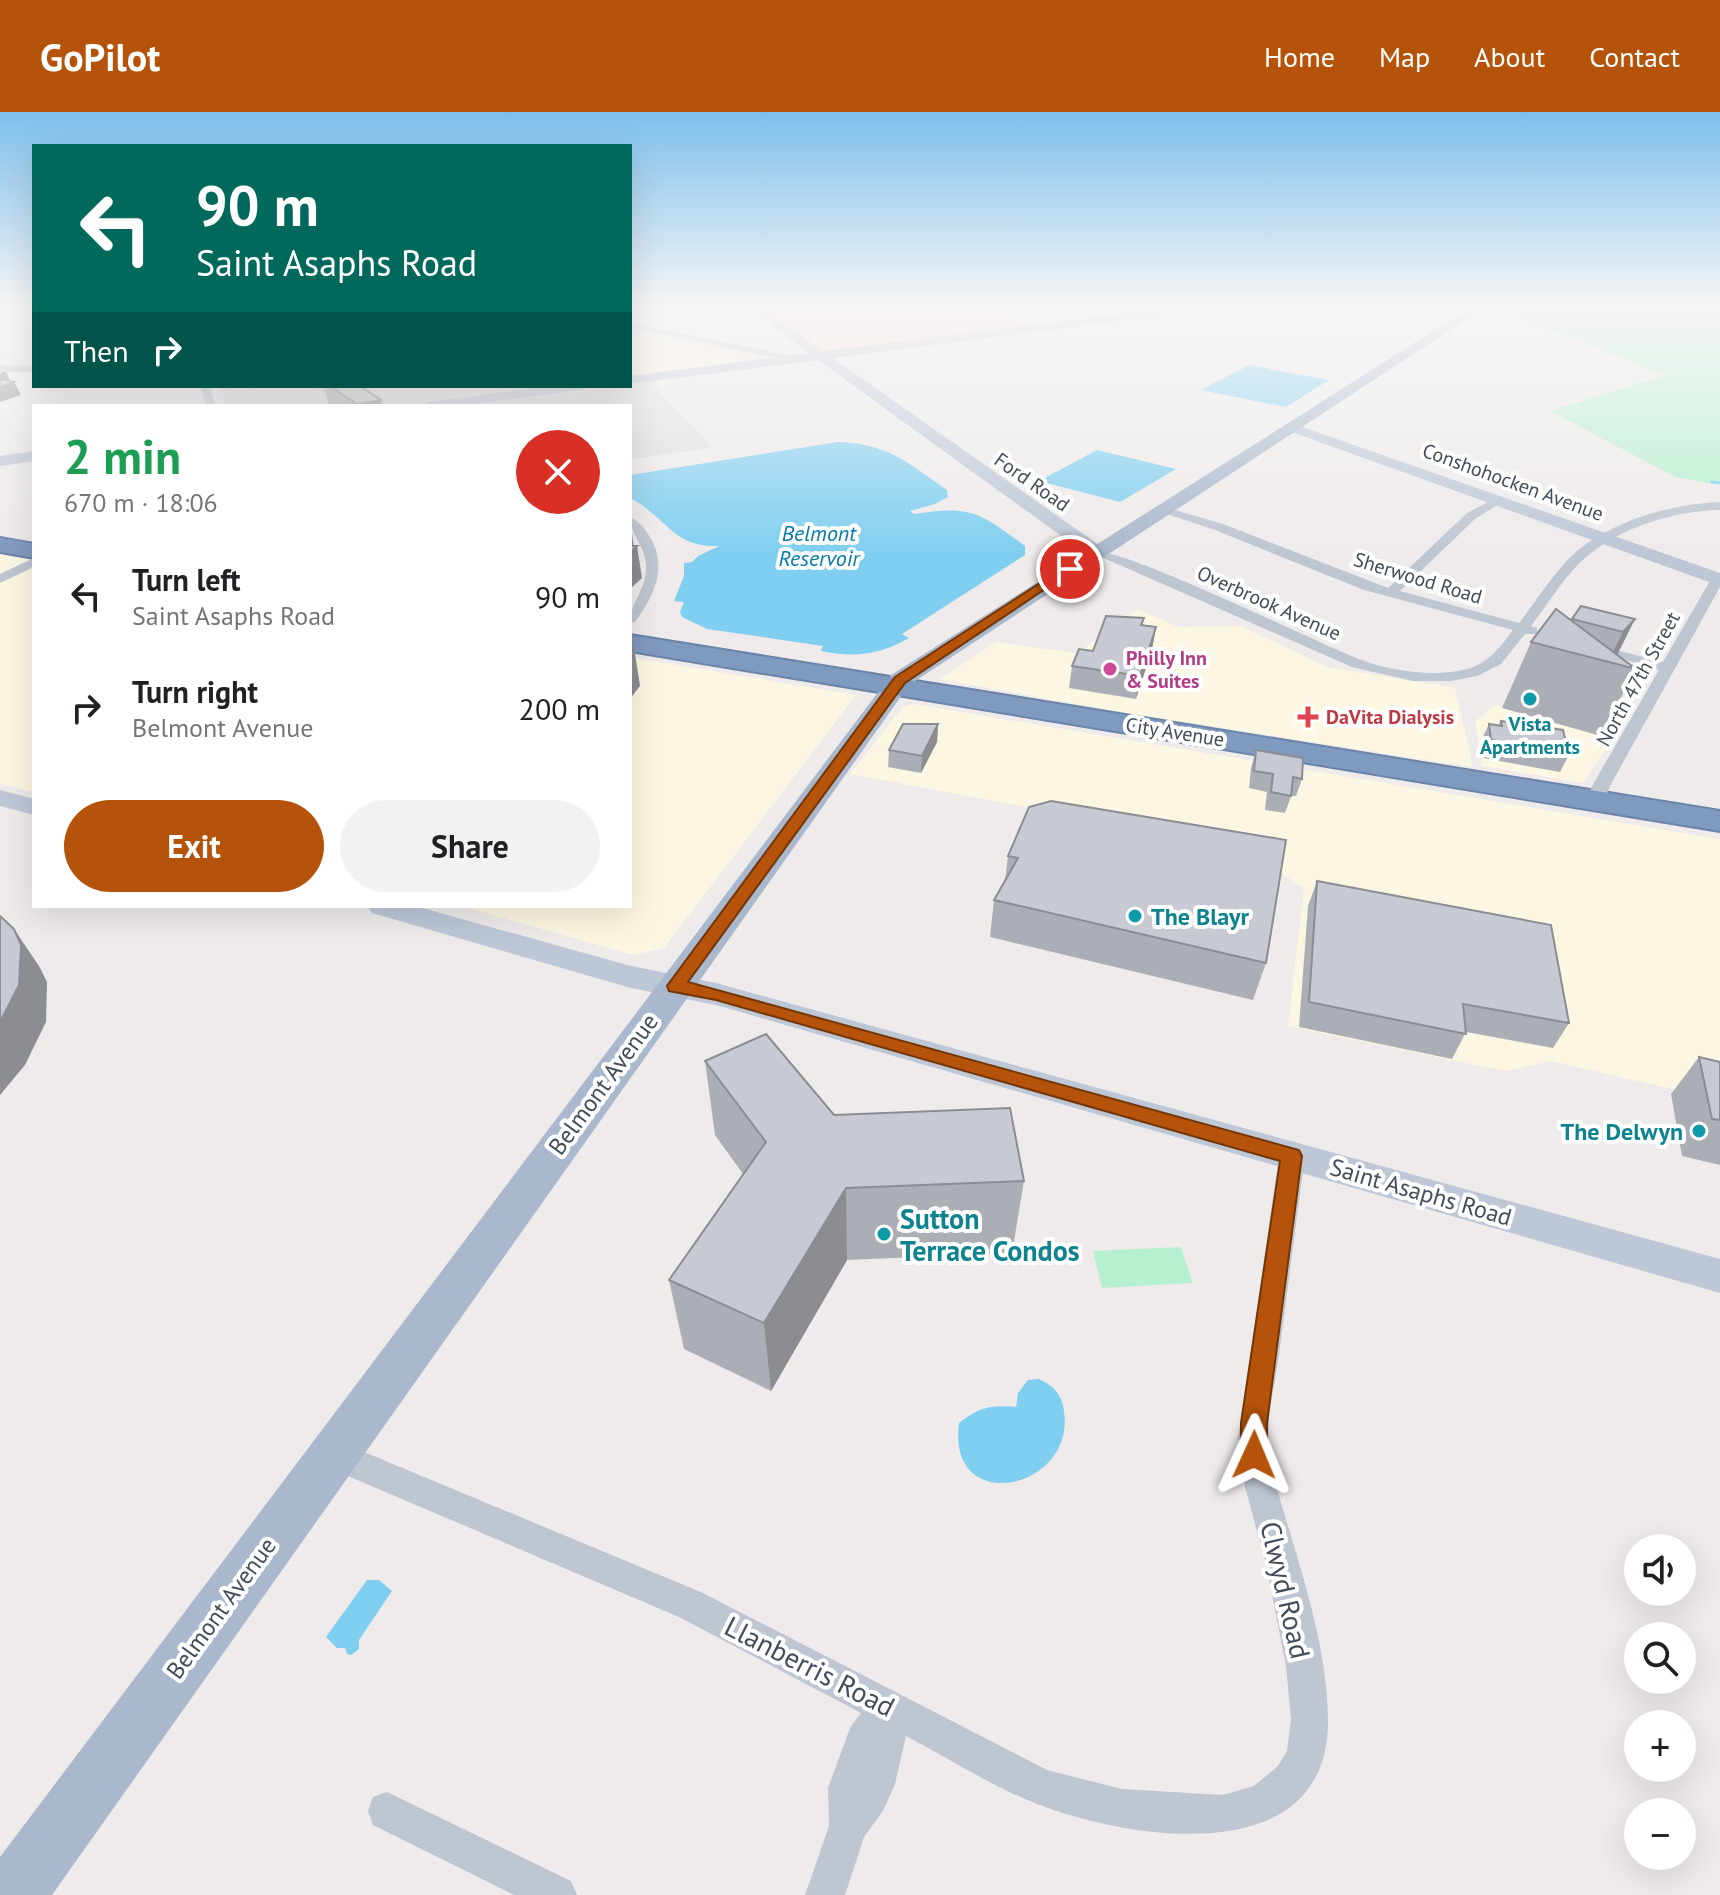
<!DOCTYPE html>
<html lang="en">
<head>
<meta charset="utf-8">
<style>
  body { margin:0; font-family:"PT Sans",sans-serif; background:#f2f2f2; color:#202124; height:100vh; display:flex; flex-direction:column; font-size:30px; white-space:nowrap }
  * { box-sizing:border-box; margin:0 }
  p { font-size:26px; color:#757577 }
  .icon { flex:none; width:44px; height:44px; fill:none; stroke:currentColor; stroke-width:2; stroke-linecap:round; stroke-linejoin:round }
  .map { position:relative; flex:1; overflow:hidden }
  .side { position:absolute; left:32px; top:292px; width:600px; height:504px; display:flex; flex-direction:column; background:#fff; border-radius:0px; box-shadow:0 8px 32px #0002 }
  .side>* { flex:none }
  .hud { position:absolute; left:32px; top:32px; width:600px; height:244px; border-radius:0px; box-shadow:0 8px 32px #0002; background:#00695c; color:#fff; overflow:hidden }
  .buttons { position:absolute; left:1624px; top:1422px; display:grid; gap:16px }
  .buttons a { display:grid; place-items:center; width:72px; height:72px; border-radius:50%; background:#fff; box-shadow:0 8px 32px #0002; font-size:40px }
  .pin { position:absolute; display:grid; place-items:center; width:68px; height:68px; color:#fff; margin:-34px; border:4px solid #fff; border-radius:50%; box-shadow:0 2px 8px #0007 }
  .me { position:absolute; width:88px; margin:-44px; rotate:1deg; stroke-linejoin:round; filter:drop-shadow(0 0 6px #0008) }
  .turn { display:flex; align-items:center; gap:28px; height:168px; padding:0 32px; font-size:36px }
  .turn .icon { width:104px; height:104px; stroke-width:2.5 }
  .turn b { display:block; font-size:56px; line-height:68px }
  .then { display:flex; align-items:center; height:76px; padding:0 32px; background:#0003; gap:16px; font-size:30px }
  .round { display:grid; place-items:center; flex:none; width:84px; height:84px; border-radius:42px; background:#f2f2f2 }
  .overview { display:flex; align-items:center; justify-content:space-between; height:136px; padding:0 32px }
  h1 { font-size:48px; font-weight:800; line-height:60px; color:#1e9e55 }
  .cta { display:flex; gap:16px; margin-top:auto; padding:16px 32px }
  .cta a { flex:1; height:92px; border-radius:48px; background:#b45309; color:#fff; font-size:32px; font-weight:800; line-height:92px; text-align:center }
  .cta a+a { background:#f2f2f2; color:#202124 }
  ul { padding:0; list-style:none }
  li { display:flex; align-items:center; gap:24px; height:112px; padding:0 32px }
  li div { flex:1 }
  li b { display:block; font-size:30px }
  li em { font-style:normal }
  header { display:flex; align-items:center; gap:48px; box-sizing:border-box; height:112px; padding:0 40px; background:#b45309; color:#fff }
  header strong { font-size:38px }
  nav { display:flex; gap:44px; margin-inline-start:auto; font-size:28px }
  .map>svg:first-child { display:block }
  .commercial { fill:#fcf7e2 }
  .education { fill:#e0dddd }
  .medical { fill:#fcded8 }
  .green { fill:#b6f0d1 }
  .water { fill:#80cff0 }
  .lines { fill:none; stroke-linecap:round; stroke-linejoin:round }
  .stream { stroke:#80cff0; stroke-width:3 }
  .highway-casing { stroke:#6b84aa; stroke-width:4 }
  .street { fill:#bec6d2; fill-rule:evenodd }
  .secondary { fill:#bdc7d6; fill-rule:evenodd }
  .primary { fill:#a9b8cd; fill-rule:evenodd }
  .highway { fill:#8099be; fill-rule:evenodd }
  .wall { fill:#abaeb5 }
  .shaded-wall { fill:#8b8d93 }
  .building { fill:#c7cad2; stroke:#8b8d93; stroke-width:2 }
  .route { fill:#b45309; stroke:#753606; stroke-width:2 }
  .hotel-dot { fill:#d1479c; stroke:#fff; stroke-width:3 }
  .culture-dot { fill:#0f9aa8; stroke:#fff; stroke-width:3 }
  .health-dot { fill:#e0444e; stroke:#fff; stroke-width:3 }
  .labels { text-anchor:middle; dominant-baseline:central; stroke-width:8; stroke-linejoin:round; paint-order:stroke }
  .far-street-label { font-size:20px; fill:#434d5a; stroke:#fff }
  .far-hotel-label { font-size:20px; font-weight:bold; fill:#b23c85; stroke:#fff; text-anchor:start }
  .far-health-label { font-size:20px; font-weight:bold; fill:#be3a42; stroke:#fff; text-anchor:start }
  .far-culture-label { font-size:20px; font-weight:bold; fill:#0d838f; stroke:#fff }
  .far-water-label { font-size:22px; font-style:italic; fill:#057aab; stroke:#fff }
  .culture-label { font-size:24px; font-weight:bold; fill:#0d838f; stroke:#fff; text-anchor:start }
  .street-label { font-size:24px; fill:#434d5a; stroke:#fff }
  .near-culture-label { font-size:28px; font-weight:bold; fill:#0d838f; stroke:#fff; text-anchor:start }
  .near-street-label { font-size:28px; fill:#434d5a; stroke:#fff }
</style>
</head>
<body>
<header>
<strong>GoPilot</strong>
<nav><a>Home</a><a>Map</a><a>About</a><a>Contact</a></nav>
</header>
<div class="map">
<svg width="1720" height="1783" viewBox="0 0 1720 1783">
  <rect width="100%" height="100%" fill="#efebeb"/>
  <g class="commercial">
    <path d="M630,220L737,242L745,246L733,251L630,264Z"/>
    <path d="M0,438L34,444V680L0,672Z"/>
    <path d="M1138,497L1178,515L1241,514L1327,555L1455,576L1473,655L1131,602L940,567L996,530L1082,542L1085,536Z"/>
    <path d="M630,545L856,583L664,836L633,843L461,794H630Z"/>
    <path d="M914,592L1720,727V988L1551,949L1505,959L1288,914L1304,777L1246,736L850,662L903,595Z"/>
    <path d="M1494,593L1612,628L1583,671L1482,654L1475,610Z"/>
  </g>
  <g class="education">
    <path d="M650,270L712,335L630,348V294H466Z"/>
    <path d="M221,274H553L395,294H226Z"/>
  </g>
  <path class="medical" d="M789,193H983L1034,212L825,240L767,198L770,197L767,195Z"/>
  <g class="green">
    <path d="M1501,193H1720V373L1675,365L1550,299L1666,263L1497,196Z"/>
    <path d="M1181,1135L1193,1171L1102,1176L1093,1139Z"/>
  </g>
  <g class="water">
    <path d="M1249,253L1329,268L1286,295L1201,278Z"/>
    <path d="M838,330C887,331 908,351 947,378L948,385L935,392L910,399L914,402C971,393 979,400 1025,434V443L902,522L909,526C880,543 853,546 821,539L823,534L707,517L682,505L680,500L684,490L674,489L684,464V451L692,450L698,444L719,434C673,436 668,406 630,386V363Z"/>
    <path d="M1097,338L1176,357L1120,390L1039,369Z"/>
    <path d="M1039,1267C1053,1273 1062,1282 1064,1299C1076,1379 946,1405 959,1311C979,1295 991,1293 1016,1295L1018,1281L1028,1268Z"/>
    <path d="M367,1468H379L392,1479L359,1528V1537L351,1543L347,1542L345,1536H337L326,1525Z"/>
  </g>
  <g class="lines">
    <path class="stream" d="M1712,370L1720,371"/>
    <g class="highway-casing">
      <g id="highway">
        <path d="M0,426L34,432V446L0,440Z"/>
        <path d="M630,523L1720,699V719L630,539Z"/>
      </g>
    </g>
    <g class="street">
      <path d="M630,211L794,244L798,247L794,250L630,215Z"/>
      <path d="M0,253L34,254V260L0,259Z"/>
      <path d="M200,274H210L216,294H206Z"/>
      <path d="M1494,387L1504,389L1475,407L1400,479L1519,511C1537,488 1555,458 1577,439C1615,408 1671,392 1720,390V398C1674,399 1621,415 1586,445C1565,463 1548,492 1531,514L1537,516V522H1525L1501,552L1477,564L1451,569H1413L1352,555L1090,440C1108,427 1323,534 1359,547C1389,559 1436,566 1467,557C1489,551 1500,535 1513,518L1364,478L1215,418L1155,398L1161,394L1223,412L1388,476L1467,401Z"/>
      <path d="M630,405C638,409 644,415 648,422C669,453 655,483 635,510L630,511C630,492 645,478 646,458C648,436 630,424 630,405Z"/>
      <path d="M34,446V455L0,471V462Z"/>
      <path d="M1720,463V475L1610,674L1602,693H1590L1587,689L1592,674L1659,558L1582,535L1589,531L1663,550L1711,467Z"/>
      <path d="M1292,1034L1301,1037L1305,1044C1296,1110 1288,1176 1279,1242C1276,1270 1266,1303 1269,1332C1272,1368 1285,1402 1295,1437C1311,1491 1328,1552 1328,1609C1328,1759 1132,1728 1040,1693C994,1676 950,1647 906,1624L895,1672L883,1699L864,1725L845,1783H805L829,1714L828,1676L850,1616L861,1601L679,1505L322,1353L317,1342L322,1331L333,1327L703,1481L1047,1658L1122,1677L1223,1683L1254,1674L1278,1654L1287,1639L1291,1607L1286,1554L1266,1452L1245,1375L1238,1327L1279,1044L1283,1037Z"/>
      <path d="M387,1680L571,1769L577,1783H514L373,1713L368,1699L373,1685Z"/>
    </g>
    <g class="secondary">
      <path d="M744,193H757L823,239L1194,193H1223L1217,196L833,246L1103,436L1105,440L1096,446L1089,444L818,248L630,272V264L809,241Z"/>
      <path d="M551,274H590L583,278L461,294H421L428,290Z"/>
      <path d="M1291,311L1720,461V474L1286,318V312Z"/>
      <path d="M34,339V349L0,354V344Z"/>
      <path d="M0,678L34,687V703L0,694Z"/>
      <path d="M367,794H415L631,854L716,871L1720,1147V1181L716,893L631,876L372,801Z"/>
    </g>
    <path class="primary" d="M1474,193H1488L909,573L52,1783H0V1745L891,563Z"/>
    <use href="#highway" class="highway"/>
  </g>
  <g class="wall">
    <path d="M323,274H360L383,294H329Z"/>
    <path d="M1581,494L1635,507L1617,543L1636,557L1601,624L1502,596L1531,530L1572,509Z"/>
    <path d="M1144,506L1142,513L1156,515L1152,537L1136,587L1069,576L1072,554Z"/>
    <path d="M1501,609L1569,643L1560,660L1483,646L1481,629L1489,612L1498,613Z"/>
    <path d="M938,612L937,630L921,661L888,655L889,638Z"/>
    <path d="M1256,638L1302,667L1296,684H1291L1285,701L1265,698L1267,680L1249,676L1251,656Z"/>
    <path d="M1029,695L1266,851L1253,888L990,825L994,788L1005,769L1008,744Z"/>
    <path d="M1317,769L1569,911L1553,936L1466,920L1452,947L1299,915L1308,794Z"/>
    <path d="M1699,945L1720,950V1053L1682,1044L1671,982Z"/>
    <path d="M705,949L834,1003L1024,1069L1012,1141L847,1148L771,1279L684,1237L669,1168L743,1062L715,1023Z"/>
  </g>
  <g class="shaded-wall">
    <path d="M6,259L11,271L14,270L21,283L0,290V261Z"/>
    <path d="M381,288L383,294H358L357,292Z"/>
    <path d="M631,413L634,437L637,434L642,466L630,477V414Z"/>
    <path d="M1635,507L1613,551L1608,550L1623,520Z"/>
    <path d="M630,509L640,574L630,587Z"/>
    <path d="M1156,515L1152,537L1136,587L1140,564Z"/>
    <path d="M938,612L937,630L921,661L922,644Z"/>
    <path d="M14,817L39,854L47,870L46,910L25,953L0,983V910Z"/>
    <path d="M846,1076L847,1148L771,1279L764,1211Z"/>
  </g>
  <g class="building">
    <path d="M0,267L14,270L0,275Z"/>
    <path d="M330,274H360L381,288L357,292Z"/>
    <path d="M630,434H637L630,440Z"/>
    <path d="M1581,494L1635,507L1623,520L1572,507Z"/>
    <path d="M1556,497L1636,557L1531,530Z"/>
    <path d="M1106,504L1144,506L1141,513L1156,515L1140,564L1072,554L1079,537L1093,539Z"/>
    <path d="M1501,609L1563,618L1569,643L1491,628L1489,612L1502,614Z"/>
    <path d="M903,612H938L922,644L889,638Z"/>
    <path d="M1256,638L1303,646L1302,667L1293,665L1291,684L1271,680L1273,662L1254,659Z"/>
    <path d="M1051,689L1286,728L1266,851L994,788L1018,746L1008,744L1029,695Z"/>
    <path d="M1317,769L1551,813L1569,911L1463,892L1466,922L1309,890Z"/>
    <path d="M0,804L14,817L21,833L19,873L0,910Z"/>
    <path d="M766,922L834,1003L1010,996L1024,1069L846,1076L764,1211L669,1168L766,1030L705,949Z"/>
    <path d="M1699,945L1720,950V1008L1712,1007Z"/>
  </g>
  <linearGradient id="sky" x2="0" y2="1"><stop stop-color="#7ebfeb"/><stop offset="0.44" stop-color="#f8f6f6"/><stop offset="1" stop-color="#f8f6f6" stop-opacity="0"/></linearGradient>
  <rect width="1720" height="442" fill="url(#sky)"/>
  <path class="route" d="M1066,454L1075,457L905,571L688,870L1299,1038L1302,1044L1267,1311V1343L1264,1352L1254,1355L1245,1352L1241,1343V1311L1280,1049L716,888L669,879L667,874L895,565Z"/>
  <circle class="hotel-dot" cx="1110" cy="557" r="8"/>
  <g class="culture-dot">
    <circle cx="1530" cy="587" r="8"/>
    <circle cx="1135" cy="804" r="8"/>
    <circle cx="1699" cy="1019" r="8"/>
    <circle cx="884" cy="1122" r="8"/>
  </g>
  <path class="health-dot" d="M1304 593h8v8h8v8h-8v8h-8v-8h-8v-8h8z"/>
  <g class="labels">
    <g class="far-street-label">
      <text transform="translate(1032 370) rotate(35)">Ford Road</text>
      <text transform="translate(1513 370) rotate(20)">Conshohocken Avenue</text>
      <text transform="translate(1418 466) rotate(17)">Sherwood Road</text>
      <text transform="translate(1269 491) rotate(24)">Overbrook Avenue</text>
      <text transform="translate(1638 567) rotate(-61)">North 47th Street</text>
      <text transform="translate(1175 620) rotate(9)">City Avenue</text>
    </g>
    <g class="far-hotel-label">
      <text x="1126" y="546">Philly Inn<tspan x="1126" dy="23">&amp; Suites</tspan></text>
    </g>
    <g class="far-health-label">
      <text x="1326" y="605">DaVita Dialysis</text>
    </g>
    <g class="far-culture-label">
      <text x="1530" y="612">Vista<tspan x="1530" dy="23">Apartments</tspan></text>
    </g>
    <g class="far-water-label">
      <text x="819" y="421">Belmont<tspan x="819" dy="25">Reservoir</tspan></text>
    </g>
    <g class="culture-label">
      <text x="1151" y="804">The Blayr</text>
      <text x="1683" y="1019" text-anchor="end">The Delwyn</text>
    </g>
    <g class="street-label">
      <text transform="translate(603 972) rotate(-54)">Belmont Avenue</text>
      <text transform="translate(1421 1080) rotate(16)">Saint Asaphs Road</text>
      <text transform="translate(221 1496) rotate(-54)">Belmont Avenue</text>
    </g>
    <g class="near-culture-label">
      <text x="900" y="1106">Sutton<tspan x="900" dy="32">Terrace Condos</tspan></text>
    </g>
    <g class="near-street-label">
      <text transform="translate(1286 1478) rotate(77)">Clwyd Road</text>
      <text transform="translate(810 1554) rotate(27)">Llanberris Road</text>
    </g>
  </g>
</svg>
<div class="buttons">
<a><svg class="icon" aria-label="sound" viewBox="0 0 24 24"><path d="M4 9h4l5-4v14l-5-4H4zM17 9q2 3 0 6"/></svg></a>
<a><svg class="icon" aria-label="search" viewBox="0 0 24 24"><circle cx="10" cy="10" r="6"/><path d="M15 15l6 6"/></svg></a>
<a>+</a>
<a>−</a>
</div>
<div class="pin" style="left:1070px;top:457px;background:#d93025"><svg class="icon" aria-label="arrive" viewBox="0 0 24 24"><path d="M6 21V4h12l-3 4 3 4H6"/></svg></div>
<svg class="me" style="left:1254px;top:1343px" viewBox="-20 -20 40 40"><path d="M0-17L14 15 0 8-14 15z" fill="#b45309" stroke="#fff" stroke-width="4"/></svg>
<div class="hud">
<div class="turn"><svg class="icon" aria-label="left" viewBox="0 0 24 24"><path d="M17 20v-9H6M10 6l-5 5 5 5"/></svg><div><b>90 m</b>Saint Asaphs Road</div></div>
<div class="then">Then<svg class="icon" aria-label="right" viewBox="0 0 24 24"><path d="M7 20v-9h11M14 6l5 5-5 5"/></svg></div>
</div>
<section class="side">
<div class="overview"><div><h1>2 min</h1><p>670 m · 18:06</p></div><a class="round" style="background:#d93025;color:#fff"><svg class="icon" aria-label="close" viewBox="0 0 24 24"><path d="M6 6l12 12M18 6L6 18"/></svg></a></div>
<ul>
<li><svg class="icon" aria-label="left" viewBox="0 0 24 24"><path d="M17 20v-9H6M10 6l-5 5 5 5"/></svg><div><b>Turn left</b><p>Saint Asaphs Road</p></div><em>90 m</em></li>
<li><svg class="icon" aria-label="right" viewBox="0 0 24 24"><path d="M7 20v-9h11M14 6l5 5-5 5"/></svg><div><b>Turn right</b><p>Belmont Avenue</p></div><em>200 m</em></li>
</ul>
<div class="cta"><a>Exit</a><a>Share</a></div>
</section>
</div>
</body>
</html>
